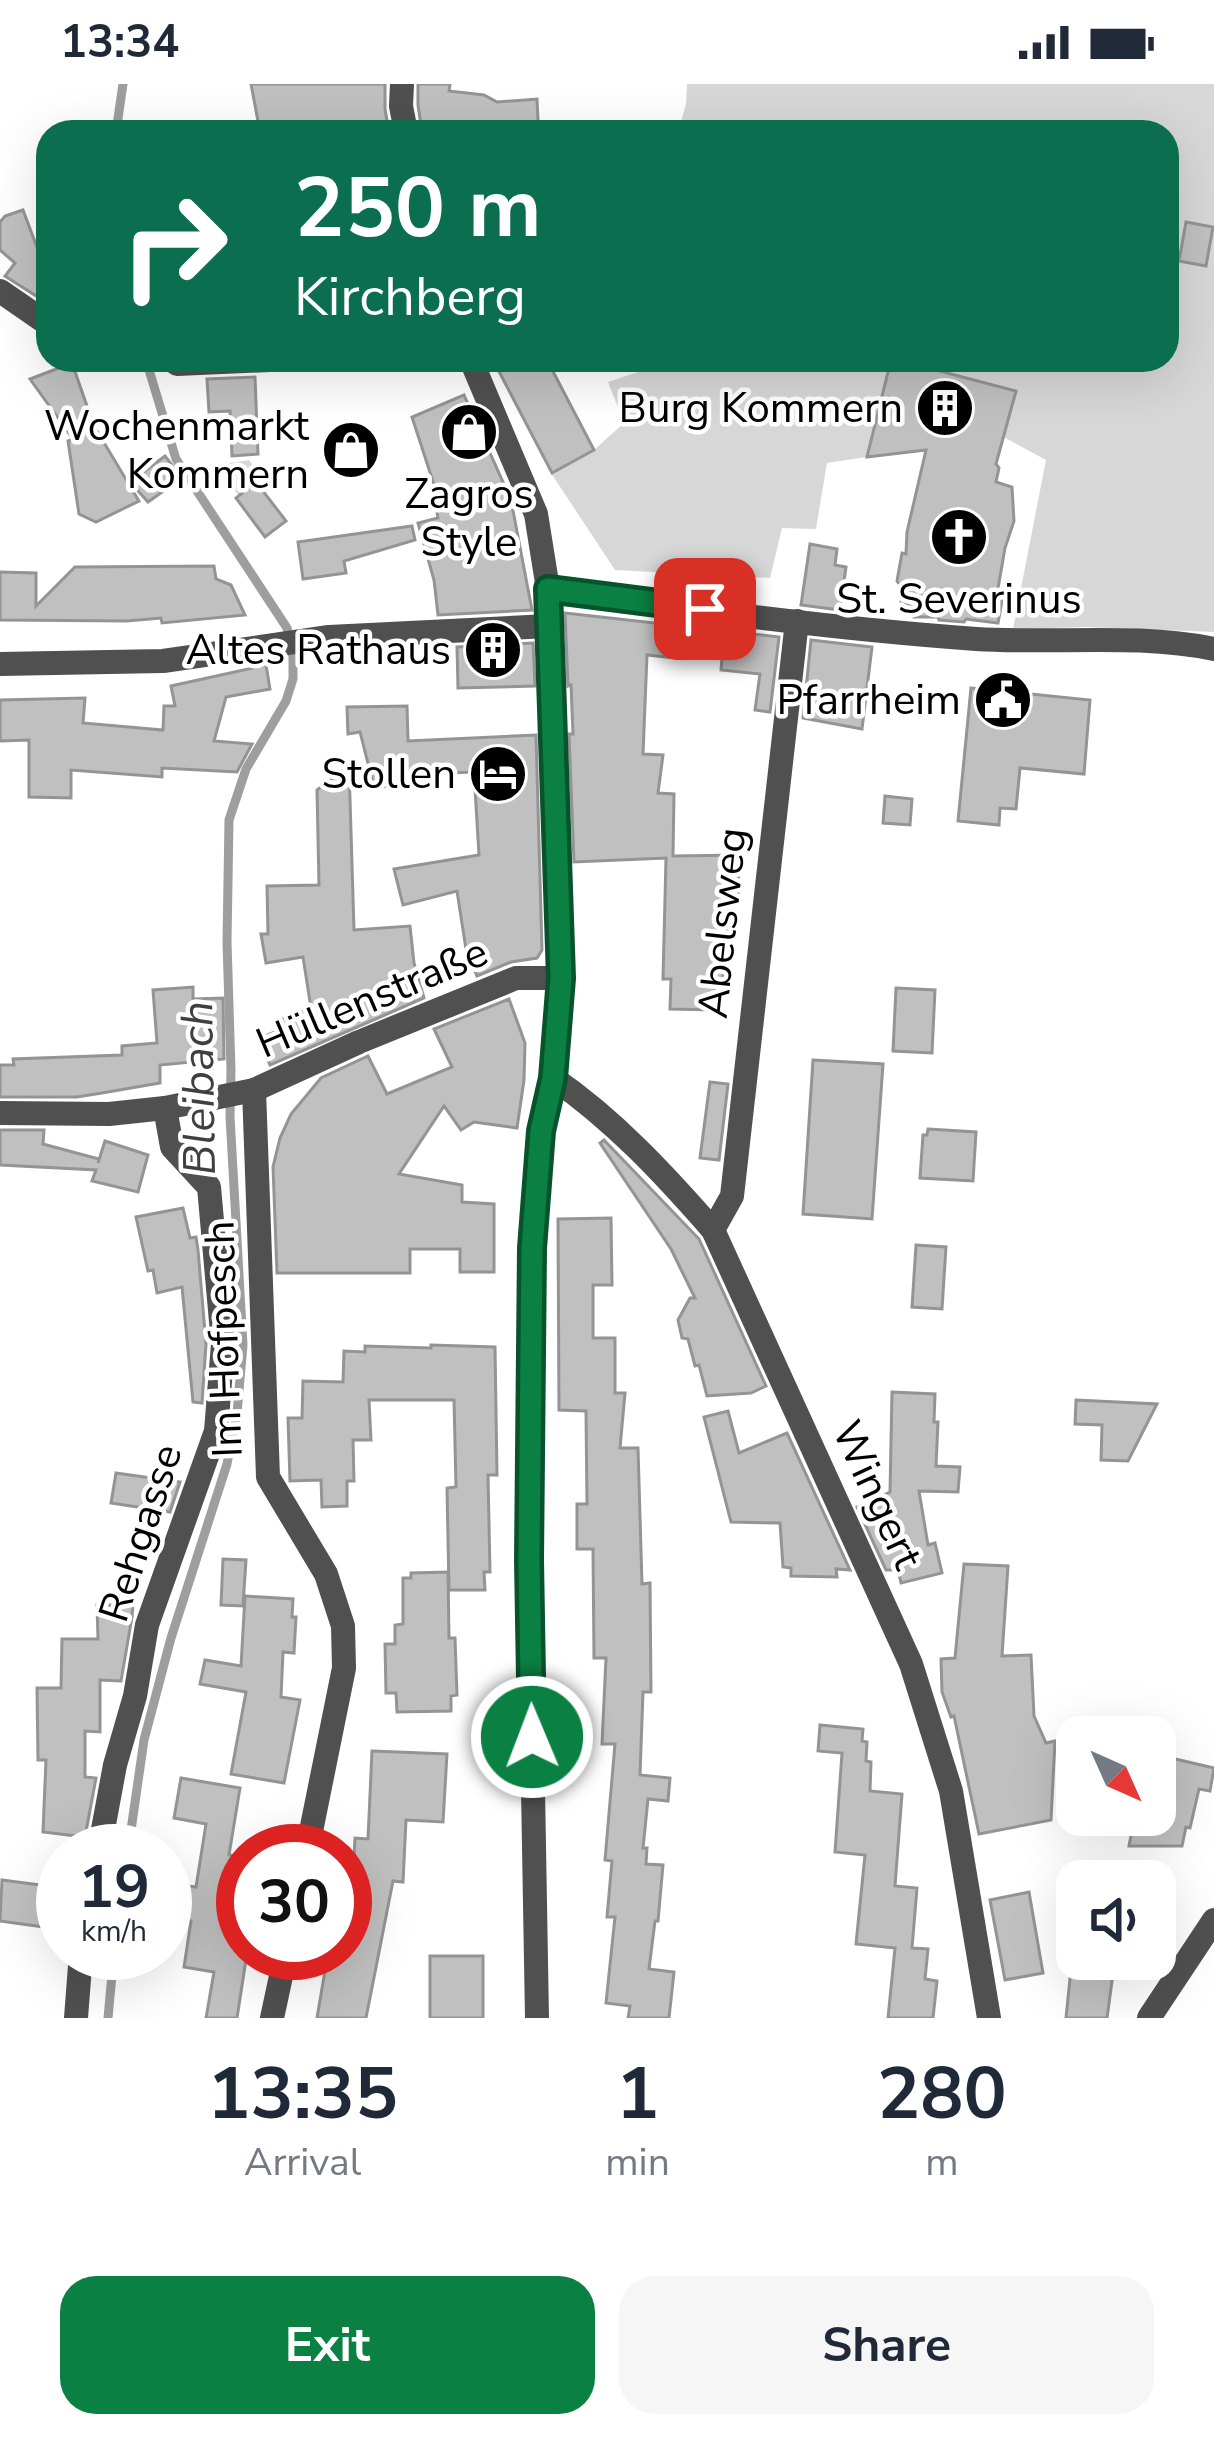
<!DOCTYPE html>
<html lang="en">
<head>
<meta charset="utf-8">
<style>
  body { margin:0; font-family:"Nunito Sans",sans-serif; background:#f6f6f7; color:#1f2937; height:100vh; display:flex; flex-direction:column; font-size:45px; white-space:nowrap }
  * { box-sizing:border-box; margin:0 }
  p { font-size:39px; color:#747a83 }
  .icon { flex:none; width:66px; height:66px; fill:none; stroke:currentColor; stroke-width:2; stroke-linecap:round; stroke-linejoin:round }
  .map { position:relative; height:1934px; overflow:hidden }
  .details { display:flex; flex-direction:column; background:#fff; flex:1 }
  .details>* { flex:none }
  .guide { position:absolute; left:36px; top:36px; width:1143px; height:252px; border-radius:36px; box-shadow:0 12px 48px #0002; background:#0b6e4f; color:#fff; overflow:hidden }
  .needle { width:78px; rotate:135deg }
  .fabs { position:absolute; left:1056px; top:1632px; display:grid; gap:24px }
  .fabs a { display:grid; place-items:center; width:120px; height:120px; border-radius:24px; background:#fff; box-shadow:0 12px 48px #0002; font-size:60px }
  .speed { position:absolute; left:36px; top:1740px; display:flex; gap:24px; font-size:60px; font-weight:700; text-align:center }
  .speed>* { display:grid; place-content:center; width:156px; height:156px; border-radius:50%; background:#fff; box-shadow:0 12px 48px #0002; line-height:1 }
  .speed small { font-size:30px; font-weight:400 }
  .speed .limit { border:18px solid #d22; background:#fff; color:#111 }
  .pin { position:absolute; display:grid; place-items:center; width:102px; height:102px; color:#fff; margin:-51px; border-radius:24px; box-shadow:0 6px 18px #0006 }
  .me { position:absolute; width:132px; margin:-66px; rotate:359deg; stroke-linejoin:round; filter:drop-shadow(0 0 9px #0008) }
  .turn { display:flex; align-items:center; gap:42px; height:252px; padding:0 60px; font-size:54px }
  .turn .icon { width:156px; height:156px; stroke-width:2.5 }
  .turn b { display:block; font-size:84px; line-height:102px }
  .eta { display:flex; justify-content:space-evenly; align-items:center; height:204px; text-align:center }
  .eta b { font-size:72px; font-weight:700; line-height:84px }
  .action { display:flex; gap:24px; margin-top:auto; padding:24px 60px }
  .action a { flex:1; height:138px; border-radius:36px; background:#0b8043; color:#fff; font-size:48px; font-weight:700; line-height:138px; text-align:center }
  .action a+a { background:#f6f6f7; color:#1f2937 }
  .status { display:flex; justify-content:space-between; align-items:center; height:84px; padding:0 60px; background:#fff; direction:ltr }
  .status svg { height:33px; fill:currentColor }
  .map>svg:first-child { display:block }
  .green { fill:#d7d7d7 }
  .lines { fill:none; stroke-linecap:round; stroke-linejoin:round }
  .stream { stroke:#9e9e9e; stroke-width:9 }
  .building { fill:#c0c0c0; stroke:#949494; stroke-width:3 }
  .minor { stroke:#505050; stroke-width:24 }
  .route-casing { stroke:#07532c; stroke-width:30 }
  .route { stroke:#0b8043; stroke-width:21 }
  .labels { text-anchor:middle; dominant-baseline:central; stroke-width:9; stroke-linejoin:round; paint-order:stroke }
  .poi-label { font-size:42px; fill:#000; stroke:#fff; text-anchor:end }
  .street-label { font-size:42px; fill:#000; stroke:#fff }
  .water-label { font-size:45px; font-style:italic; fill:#3f3f3f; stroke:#fff }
</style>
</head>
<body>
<div class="status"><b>13:34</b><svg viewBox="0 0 49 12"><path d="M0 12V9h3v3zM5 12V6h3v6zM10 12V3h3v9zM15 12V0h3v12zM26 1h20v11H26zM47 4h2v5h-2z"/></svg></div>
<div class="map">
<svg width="1214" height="1934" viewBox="0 0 1214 1934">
  <rect width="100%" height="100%" fill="#fff"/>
  <g class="green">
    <path d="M687,0H1214V548L1087,543L1013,545L1046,376L1002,352L827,379L816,445L782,444L770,494L615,486L551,389L594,366L624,339L608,298L674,276H1167V48H678L686,20Z"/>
    <path d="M249,376L262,394L239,412L218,381Z"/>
  </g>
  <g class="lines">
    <g class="stream">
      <path d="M116,48L123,0"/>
      <path d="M128,1767L144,1656L171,1554L227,1380L237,1329L243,1261L230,1033L231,986L227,858L229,736L246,685L286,617L293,595V573L287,544L176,375L146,276"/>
      <path d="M108,1934L114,1869"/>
    </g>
  </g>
  <g class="building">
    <path d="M251,0H385V25L389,48H260Z"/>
    <path d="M418,0H450L449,7L484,11L497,18L537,15L538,36L525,48L516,44L510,48L470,45V48H422L418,21Z"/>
    <path d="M23,126L38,166L48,154V206L41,215L5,192L15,179L0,166V138L5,132Z"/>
    <path d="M1186,138L1213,143L1206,182L1179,177Z"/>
    <path d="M493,276H547L594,366L552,389Z"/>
    <path d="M891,276H925L924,283L1016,307L996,380L999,384L996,398L1012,403L1014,437L1005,464L996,516L1002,517L998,539L966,535L964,538L939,536L938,533H914V522L901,518L903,506L897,497L902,469L906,470L907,448L926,366L867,373Z"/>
    <path d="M72,279L94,342L139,417L96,438L79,430L68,357L73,355L30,295Z"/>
    <path d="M255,293L258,370L232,372L230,327L209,328L207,295Z"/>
    <path d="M464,311L511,416L532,526L438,531L434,496L418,439L438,434L435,417L439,416L412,333Z"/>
    <path d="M165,372L182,394L148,418L130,398Z"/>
    <path d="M256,398L286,437L265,453L236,414Z"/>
    <path d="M412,442L415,456L344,477L346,489L303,495L298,458Z"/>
    <path d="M810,460L837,465L835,481L846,483L840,526L801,521Z"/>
    <path d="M214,482L216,495L231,501L245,531L162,539L161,534L127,537L0,536V488L36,489V522L75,483Z"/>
    <path d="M565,529L779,553L770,628L755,626L760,590L721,586L722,575L677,569L676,574L647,571L643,670L663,671L658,709L674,710L673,772L739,771L738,812L729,821V861H724L723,896H715L714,926L670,925L671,895H663L666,774L574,778L569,650H573L571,601L568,602Z"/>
    <path d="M811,556L872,563L862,645L803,634Z"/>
    <path d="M533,559L535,602L458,604L457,563Z"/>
    <path d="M266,581L270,605L226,613L214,657L252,660L237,688L162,684V693L71,686V714L29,713V656L0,657V616L85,614L83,639L163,646L164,622H175L171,602Z"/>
    <path d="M971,604L1090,616L1084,690L1020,684L1016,725L1000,724L999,741L958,737Z"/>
    <path d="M407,622L408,657L536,651L542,866L537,874L511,878L477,892L466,865L457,807L403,821L394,785L479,771L474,688L400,691V702L374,703L360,648L348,650L347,623Z"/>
    <path d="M349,682L354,846L410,842L414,879L424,914L270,981L259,954L283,945L280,936L311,924L303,873L266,879L261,850H268L267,802L319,801L317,706Z"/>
    <path d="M885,712L912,715L910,741L883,739Z"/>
    <path d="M193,903V915L223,914L224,975L160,981V999L102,1009L77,1013H0V981H14L13,975L122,971V962L157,959L153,906Z"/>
    <path d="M896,904L935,906L932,969L893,967Z"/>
    <path d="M509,915L525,959L524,996L517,1044L474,1038L461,1046L444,1022L399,1090L462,1101V1118L494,1120V1188H460V1165H410V1189H277L273,1083L280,1054L291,1030L321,994L368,972L387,1010L452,983L434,945Z"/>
    <path d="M813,976L883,980L872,1135L803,1130Z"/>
    <path d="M710,998L728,1000L719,1076L700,1074Z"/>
    <path d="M928,1045L976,1048L973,1097L920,1094L923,1051H927Z"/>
    <path d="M0,1046H44L43,1060L99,1075L98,1079L105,1057L148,1071L138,1108L92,1097L96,1086L0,1081Z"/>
    <path d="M604,1056L699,1155L766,1302L751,1309L707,1312L699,1281L695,1282L688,1255L682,1254L678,1236L690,1214H695L671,1165L600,1059Z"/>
    <path d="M183,1124L190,1154L196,1153L198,1166L206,1260L202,1319L193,1318L182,1203L157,1209L153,1186L148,1187L136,1133Z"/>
    <path d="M611,1134L612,1201H593V1254H615V1309H625L620,1364H638L642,1500L650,1499L651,1608H643L640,1691L670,1694L668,1717L648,1715L643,1764H647L646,1780L663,1781L658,1837H655L649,1885L674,1888L669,1934H628L630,1922L606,1919L615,1833H607L612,1777L605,1776L615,1660H602L606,1574H594L593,1465H577V1420H587L586,1327L559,1326L558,1135Z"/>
    <path d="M916,1161L946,1163L942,1225L912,1223Z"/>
    <path d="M431,1261L495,1263L497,1391H488L490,1488H484L485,1506H449L447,1404L456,1403L454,1316H369L371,1356H353L354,1397H347V1422L322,1423L321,1396L290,1397L288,1334H302L303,1297L343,1298L344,1267L365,1268V1262L431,1264Z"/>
    <path d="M892,1308L935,1310L934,1338H938L936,1382L960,1383L958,1408L919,1407L928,1461L935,1459L942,1489L901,1499L898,1486H886L857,1423L890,1408Z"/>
    <path d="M1076,1316L1157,1320L1128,1377L1101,1376L1102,1341L1075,1340Z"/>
    <path d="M728,1327L739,1369L787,1349L850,1486L836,1485L837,1493L791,1492V1484L783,1483L780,1439L731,1438L704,1333Z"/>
    <path d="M116,1389L180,1398L170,1428L111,1419Z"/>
    <path d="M223,1475L246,1476L243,1522L221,1521Z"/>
    <path d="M964,1480L1008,1482L1002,1572L1031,1571L1034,1632L1046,1659L1055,1657L1051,1736L979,1750L954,1632L951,1633L942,1608L941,1575L955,1574Z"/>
    <path d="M448,1488L449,1554H455L457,1611L451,1612V1627L397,1628L396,1609H386L385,1560H395V1541L403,1540V1494H411V1489Z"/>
    <path d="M245,1512L293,1515L292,1533H296L294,1569L283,1568L281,1613L300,1616L284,1699L231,1690L246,1608L200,1600L205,1576L241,1582Z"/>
    <path d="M97,1521H133L132,1533L121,1597L100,1596V1648L85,1647V1693L96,1694L85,1753L43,1748L46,1676H38L37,1604H61L62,1555H98Z"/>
    <path d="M820,1641L863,1645L862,1657L867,1658L866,1677L871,1678L870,1707L902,1710L895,1802L917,1804L912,1864L928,1865L925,1895L937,1897L933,1934H888L895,1864L856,1860L865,1771L835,1768L842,1669L818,1667Z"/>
    <path d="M372,1667L447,1670L443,1738L406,1736L403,1798L393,1797L366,1934H317L328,1869H345V1792H353L355,1754L368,1755Z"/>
    <path d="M1167,1673L1214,1684L1210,1707L1199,1705L1190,1744L1186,1743L1182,1762H1129L1135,1731H1155Z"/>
    <path d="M181,1694L240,1704L229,1771L243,1773V1869H247L237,1934H206L214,1888L184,1883L191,1837L181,1835L187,1802L196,1803L206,1740L174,1734Z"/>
    <path d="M2,1796L56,1803L51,1844L0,1837Z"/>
    <path d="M1029,1808L1043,1889L1005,1896L990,1816Z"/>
    <rect x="430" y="1872" width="53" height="62"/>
    <path d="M1072,1875H1115L1107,1934H1066Z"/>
  </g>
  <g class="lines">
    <g class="minor">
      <path d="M402,0L401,22L406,48"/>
      <path d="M0,207L48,240"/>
      <path d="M471,276L536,430L548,505L561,894L553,994L541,1047L532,1164L529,1476L537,1934"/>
      <path d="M177,280L269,276"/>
      <path d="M548,505C690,526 833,545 976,555C1055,560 1137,549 1214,565"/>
      <path d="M0,580L163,577L329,553L549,542"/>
      <path d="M553,994C614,1036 664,1090 713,1146L911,1580L951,1707L989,1934"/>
      <path d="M254,1006L268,1393L326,1490L343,1542L344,1584L307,1767"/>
      <path d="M0,1029L109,1030L165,1024L254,1006L359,958L516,894H561"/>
      <path d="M713,1146L732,1112L797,537"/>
      <path d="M99,1767L115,1681L135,1612L147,1541L216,1347L223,1260L209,1103L172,1063L165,1024"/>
      <path d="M76,1934L81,1869"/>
      <path d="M272,1934L286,1869"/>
      <path d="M1149,1934L1214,1836"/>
    </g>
  </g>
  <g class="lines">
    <g class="route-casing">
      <path id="route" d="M532,1653L529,1476L532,1164L541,1047L553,994L561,894L548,505L705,525"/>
    </g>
    <use href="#route" class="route"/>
  </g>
  <defs>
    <g id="building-disc" transform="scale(3)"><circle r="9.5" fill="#000" stroke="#fff"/><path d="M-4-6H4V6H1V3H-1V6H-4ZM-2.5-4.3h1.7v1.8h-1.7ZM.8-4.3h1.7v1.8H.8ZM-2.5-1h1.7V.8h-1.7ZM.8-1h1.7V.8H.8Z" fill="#fff"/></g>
    <g id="shop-disc" transform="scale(3)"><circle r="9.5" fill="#000" stroke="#fff"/><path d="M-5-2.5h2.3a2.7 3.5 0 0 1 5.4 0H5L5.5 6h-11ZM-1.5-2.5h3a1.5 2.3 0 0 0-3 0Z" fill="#fff"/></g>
    <g id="church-disc" transform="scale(3)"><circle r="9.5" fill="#000" stroke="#fff"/><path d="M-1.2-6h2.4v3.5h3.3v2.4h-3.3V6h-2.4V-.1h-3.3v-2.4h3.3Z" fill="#fff"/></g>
    <g id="civic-disc" transform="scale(3)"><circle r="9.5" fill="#000" stroke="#fff"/><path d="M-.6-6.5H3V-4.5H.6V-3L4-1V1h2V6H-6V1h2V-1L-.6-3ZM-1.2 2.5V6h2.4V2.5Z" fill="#fff"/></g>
    <g id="hotel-disc" transform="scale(3)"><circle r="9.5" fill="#000" stroke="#fff"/><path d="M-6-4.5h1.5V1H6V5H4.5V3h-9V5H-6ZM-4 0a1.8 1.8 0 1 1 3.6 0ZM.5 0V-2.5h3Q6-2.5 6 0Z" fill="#fff"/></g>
  </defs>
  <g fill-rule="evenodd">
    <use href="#building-disc" x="945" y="324"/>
    <use href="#shop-disc" x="469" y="348"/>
    <use href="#shop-disc" x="351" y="366"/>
    <use href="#church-disc" x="959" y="453"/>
    <use href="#building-disc" x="493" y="566"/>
    <use href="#civic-disc" x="1003" y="616"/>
    <use href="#hotel-disc" x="498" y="690"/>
  </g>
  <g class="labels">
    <g class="poi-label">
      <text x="903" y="324">Burg Kommern</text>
      <text x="309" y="342">Wochenmarkt<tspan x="309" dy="48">Kommern</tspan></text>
      <text x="469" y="410" text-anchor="middle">Zagros<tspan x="469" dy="48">Style</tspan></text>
      <text x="959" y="515" text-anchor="middle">St. Severinus</text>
      <text x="451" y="566">Altes Rathaus</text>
      <text x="961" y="616">Pfarrheim</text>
      <text x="456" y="690">Stollen</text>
    </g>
    <g class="street-label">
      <text transform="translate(723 839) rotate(-84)">Abelsweg</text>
      <text transform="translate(372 914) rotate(-23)">Hüllenstraße</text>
      <text transform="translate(224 1255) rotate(-92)">Im Hofpesch</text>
      <text transform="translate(877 1411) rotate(65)">Wingert</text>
      <text transform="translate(141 1449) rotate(-72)">Rehgasse</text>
    </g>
    <g class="water-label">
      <text transform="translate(199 1004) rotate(-91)">Bleibach</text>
    </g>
  </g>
</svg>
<div class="fabs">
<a><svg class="needle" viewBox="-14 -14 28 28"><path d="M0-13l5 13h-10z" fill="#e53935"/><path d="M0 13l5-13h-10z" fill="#747a83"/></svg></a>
<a><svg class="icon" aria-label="sound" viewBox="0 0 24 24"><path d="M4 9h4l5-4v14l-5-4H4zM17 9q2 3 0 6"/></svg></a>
</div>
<div class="speed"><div>19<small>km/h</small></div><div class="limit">30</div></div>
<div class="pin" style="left:705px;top:525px;background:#d93025"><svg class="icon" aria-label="arrive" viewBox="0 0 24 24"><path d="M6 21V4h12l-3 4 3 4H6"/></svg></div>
<svg class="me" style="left:532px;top:1653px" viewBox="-20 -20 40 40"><circle r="17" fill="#0b8043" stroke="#fff" stroke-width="3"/><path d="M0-11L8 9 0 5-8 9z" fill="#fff"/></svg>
<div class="guide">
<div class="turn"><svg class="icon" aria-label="right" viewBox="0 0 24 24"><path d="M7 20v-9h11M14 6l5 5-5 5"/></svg><div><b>250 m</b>Kirchberg</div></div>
</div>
</div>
<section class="details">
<div class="eta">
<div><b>13:35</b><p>Arrival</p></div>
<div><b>1</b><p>min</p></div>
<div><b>280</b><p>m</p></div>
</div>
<div class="action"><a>Exit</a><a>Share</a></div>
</section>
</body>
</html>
